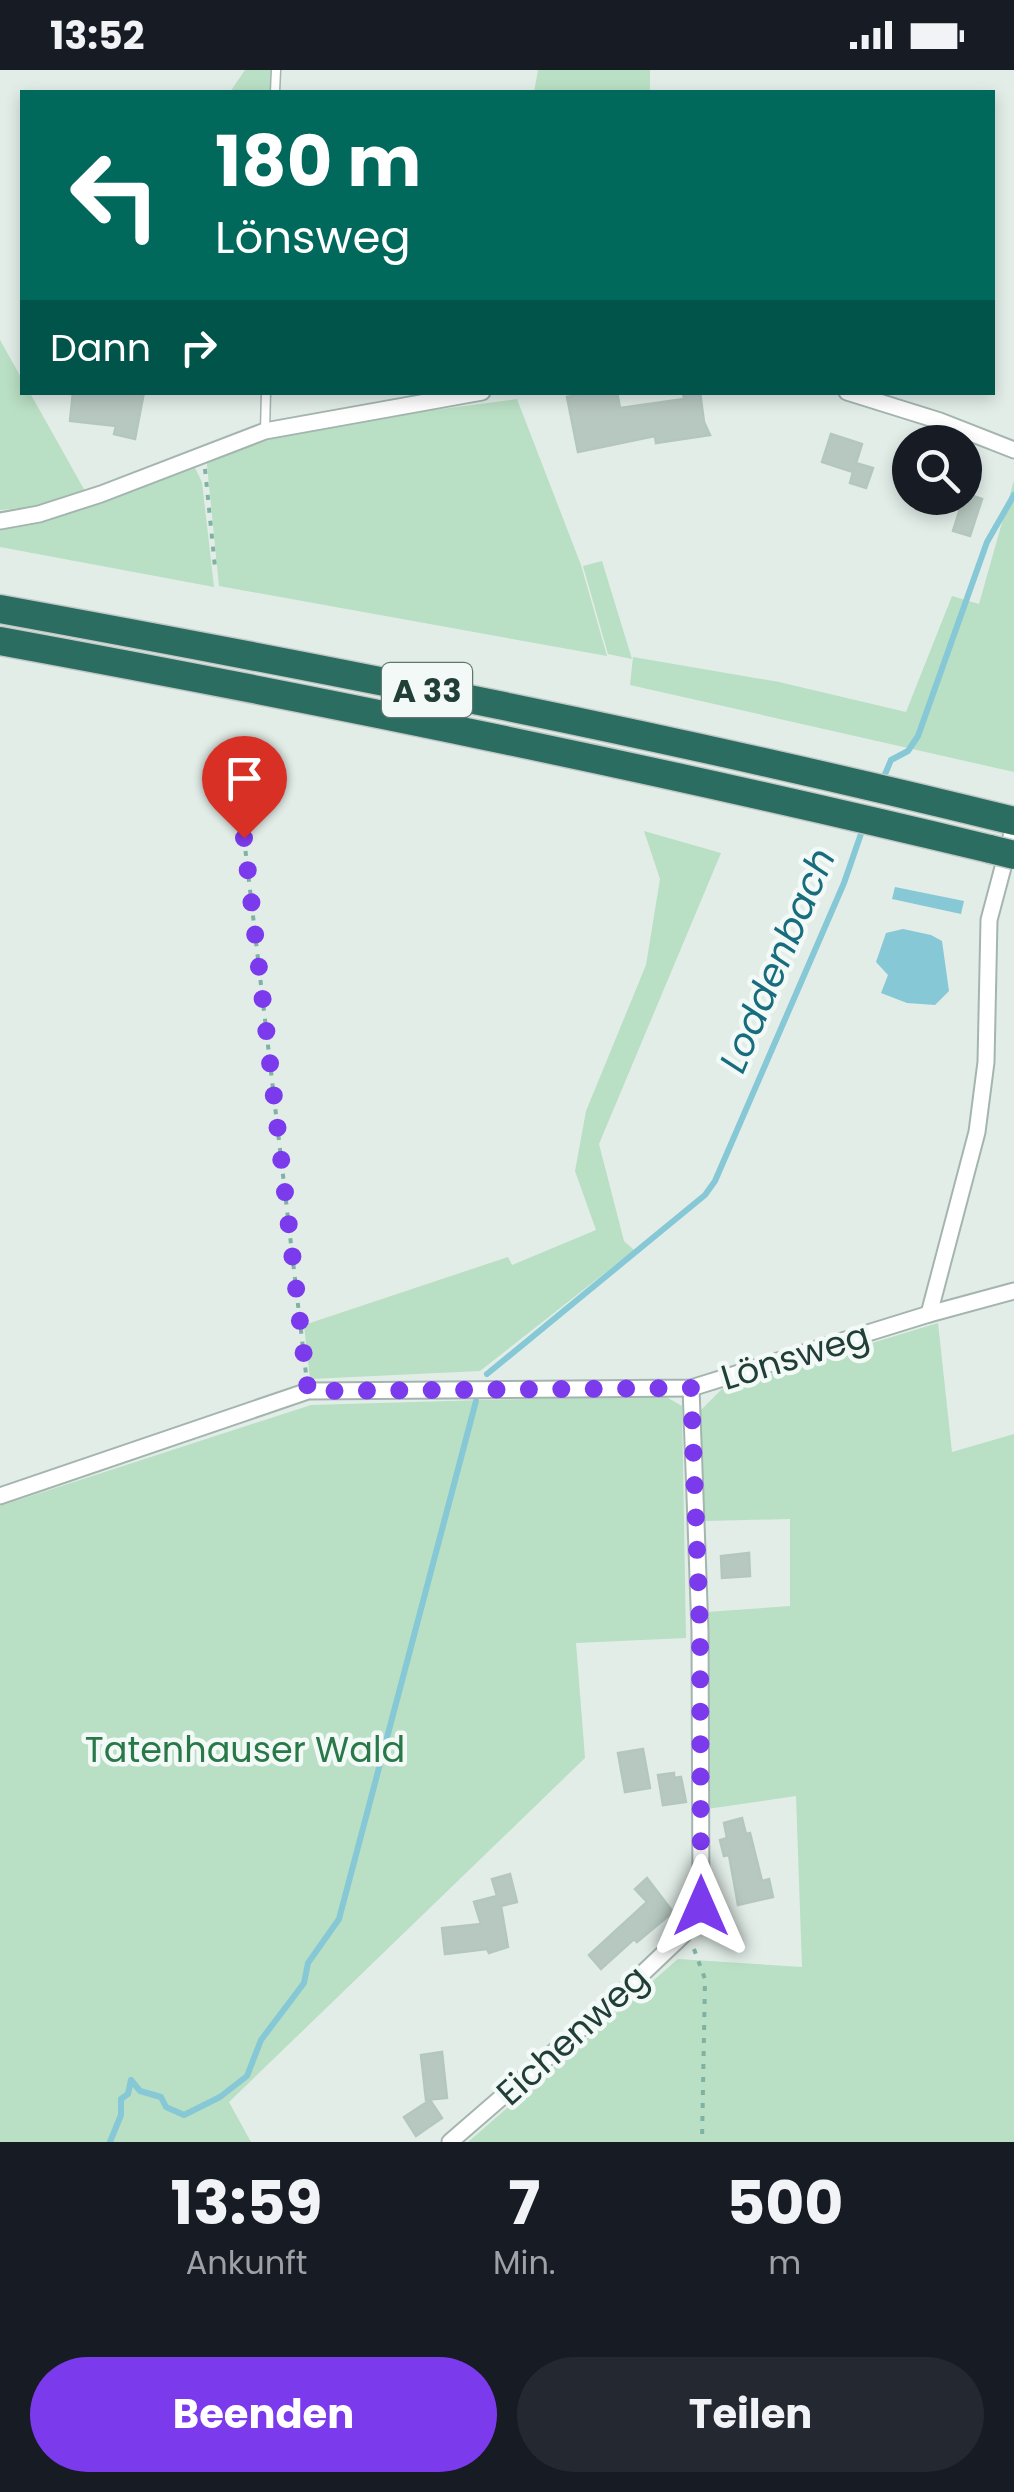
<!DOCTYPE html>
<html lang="de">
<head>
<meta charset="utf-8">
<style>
  body { margin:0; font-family:Poppins,sans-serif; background:#242831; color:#f1f3f6; height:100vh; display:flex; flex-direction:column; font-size:38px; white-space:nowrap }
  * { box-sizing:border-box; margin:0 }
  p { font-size:32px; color:#9ea1a6 }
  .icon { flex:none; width:55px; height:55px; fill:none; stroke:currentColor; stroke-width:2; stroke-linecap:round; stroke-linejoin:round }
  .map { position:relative; height:2072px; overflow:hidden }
  .sheet { display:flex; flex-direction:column; background:#171b24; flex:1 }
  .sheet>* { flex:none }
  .hud { position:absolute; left:20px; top:20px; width:975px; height:305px; border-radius:0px; box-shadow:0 5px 15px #0003; background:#00695c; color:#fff; overflow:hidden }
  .buttons { position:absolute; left:892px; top:355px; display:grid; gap:20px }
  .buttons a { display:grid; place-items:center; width:90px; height:90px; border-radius:50%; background:#171b24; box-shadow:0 5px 15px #0003; font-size:50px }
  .pin { position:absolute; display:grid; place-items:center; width:85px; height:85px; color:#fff; margin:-102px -42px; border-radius:50% 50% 50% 0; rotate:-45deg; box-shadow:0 0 10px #0007 }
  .pin .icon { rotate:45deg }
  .me { position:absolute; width:110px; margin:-55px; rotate:0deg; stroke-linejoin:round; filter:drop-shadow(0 0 8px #0008) }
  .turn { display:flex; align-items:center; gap:35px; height:210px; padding:0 30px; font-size:45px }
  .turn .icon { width:130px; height:130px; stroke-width:2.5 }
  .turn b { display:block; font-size:70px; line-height:85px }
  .then { display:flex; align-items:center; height:95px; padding:0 30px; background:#0003; gap:20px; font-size:38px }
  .eta { display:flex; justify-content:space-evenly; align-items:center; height:170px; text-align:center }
  .eta b { font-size:60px; font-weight:700; line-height:70px }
  .action { display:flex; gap:20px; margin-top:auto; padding:20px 30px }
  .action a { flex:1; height:115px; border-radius:60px; background:#7c3aed; color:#fff; font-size:40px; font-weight:700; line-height:115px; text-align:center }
  .action a+a { background:#242831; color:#f1f3f6 }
  .status { display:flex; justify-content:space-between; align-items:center; height:70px; padding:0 50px; background:#171b24; direction:ltr }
  .status svg { height:28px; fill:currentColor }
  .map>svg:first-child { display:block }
  .green { fill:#b9dfc4 }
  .water { fill:#86c8d5 }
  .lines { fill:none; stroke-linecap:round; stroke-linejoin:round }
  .stream { stroke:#86c8d5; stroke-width:6 }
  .building { fill:#b7c8c1; stroke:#b4c7bf; stroke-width:2.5 }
  .service-casing { stroke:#a4b5af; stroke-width:11 }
  .minor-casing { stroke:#a4b5af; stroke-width:19 }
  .motorway-casing { stroke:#c1c9c7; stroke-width:31 }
  .path { stroke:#80b2a3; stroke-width:4; stroke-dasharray:5 8; stroke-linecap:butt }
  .service { stroke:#fff; stroke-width:8 }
  .minor { stroke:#fff; stroke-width:15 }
  .motorway { stroke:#2b6d60; stroke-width:28 }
  .motorway-bridge-casing { stroke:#c1c9c7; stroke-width:31; stroke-linecap:butt }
  .motorway-bridge { stroke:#2b6d60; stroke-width:28 }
  .route { stroke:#7c3aed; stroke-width:18; stroke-dasharray:0 32.4 }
  .labels { text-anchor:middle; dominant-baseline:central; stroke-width:9; stroke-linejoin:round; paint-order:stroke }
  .shield { fill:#f2f9f6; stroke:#607770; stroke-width:2.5 }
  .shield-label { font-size:32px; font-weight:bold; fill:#213f37 }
  .street-label { font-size:35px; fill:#213f37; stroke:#f2f9f6 }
  .park-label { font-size:35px; fill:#287848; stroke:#f2f9f6 }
  .water-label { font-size:38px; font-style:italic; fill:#176c7e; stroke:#f2f9f6 }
</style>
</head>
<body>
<div class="status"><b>13:52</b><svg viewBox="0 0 49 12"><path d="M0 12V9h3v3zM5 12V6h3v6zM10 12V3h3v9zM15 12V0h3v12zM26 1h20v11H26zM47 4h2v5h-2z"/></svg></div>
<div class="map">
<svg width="1014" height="2072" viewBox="0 0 1014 2072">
  <rect width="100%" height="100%" fill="#e2ede8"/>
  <g class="green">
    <path d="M245,0H272L271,22H230Z"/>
    <path d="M538,0H650V22H534Z"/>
    <path d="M0,270L22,309V322L30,323L85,421L34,437L0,440Z"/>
    <path d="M517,329L581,495L607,586L219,516L206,385L266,365L279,366L395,345Z"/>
    <path d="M195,398L202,412L214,517L0,477V459L81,439Z"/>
    <path d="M1014,410V702L630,615L633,587L779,612L906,642L952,526L979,534Z"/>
    <path d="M602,491L632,589L608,584L583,496Z"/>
    <path d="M644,761L721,783L599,1074L624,1171L634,1180L480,1301L310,1309L304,1255L508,1187L512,1195L596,1160L575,1101L586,1041L646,895L660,809Z"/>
    <path d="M938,1253L952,1382L1014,1364V2072H468L678,1889L802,1897L796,1726L707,1739V1542L790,1536V1449L705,1451L700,1341L723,1318Z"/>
    <path d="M663,1325L682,1336L686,1568L576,1573L585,1688L229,2032L251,2072H0V1436L311,1335Z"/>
  </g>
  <g class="water">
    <path d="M895,817L964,831L961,844L892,829Z"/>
    <path d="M903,859L931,865L942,871L949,921L935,935L907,933L881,923L888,905L876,892L886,863Z"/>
  </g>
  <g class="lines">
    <g class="stream">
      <path d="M883,709L891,690L908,681L918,666L987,472L1014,425"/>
      <path d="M487,1304L705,1125L715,1111L844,813L863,758"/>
      <path d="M110,2072L121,2045V2029L128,2024L131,2010L140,2021L161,2027L166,2037L184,2045L220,2027L247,2006L261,1970L304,1913L308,1893L339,1849L476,1331"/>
    </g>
  </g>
  <g class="building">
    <path d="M73,322H144L135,369L114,364L116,356L70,351Z"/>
    <path d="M590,322H617L620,338L684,329L683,322H700L704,352L710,365L656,373L655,366L578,382L567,327Z"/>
    <path d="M831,364L862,374L856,393L873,398L866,418L850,413L853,402L822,392Z"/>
    <path d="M965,423L982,429L970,466L953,461Z"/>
    <path d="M749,1483L750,1506L722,1508L721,1486Z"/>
    <path d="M643,1679L650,1718L625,1722L618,1683Z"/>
    <path d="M674,1703V1708L681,1707L686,1732L663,1735L658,1705Z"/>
    <path d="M742,1748L746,1764L750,1763L762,1811L769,1809L773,1827L738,1835L729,1785L724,1786L720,1770L727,1768L724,1753Z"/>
    <path d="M510,1804L517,1832L501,1836L508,1877L489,1883L487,1879L445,1884L442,1858L481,1854L474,1832L497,1826L492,1809Z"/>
    <path d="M647,1808L673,1842L637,1872L634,1869L601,1899L589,1885L647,1832L635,1819Z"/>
    <path d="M442,1982L447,2028L426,2030L421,1985Z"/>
    <path d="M430,2030L442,2048L416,2066L404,2047Z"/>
  </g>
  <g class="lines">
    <g class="service-casing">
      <g id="service">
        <path d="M275,22L276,0"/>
        <path d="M265,361L266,322"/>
      </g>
    </g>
    <g class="minor-casing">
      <g id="minor">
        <path d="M847,322L940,351L1014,380"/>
        <path d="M0,451L39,444L101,424L265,361L482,322"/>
        <path d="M929,1244L977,1062L986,992L989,850L1014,756"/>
        <path d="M0,1426L308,1321L691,1318L929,1244L1014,1221"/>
        <path d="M450,2072L623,1922L683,1865L701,1835L700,1561L691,1318"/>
      </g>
    </g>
    <g class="motorway-casing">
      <g id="motorway">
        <path d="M0,539C340,601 679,668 1014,751"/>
        <path d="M0,571C332,632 662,700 990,779"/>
      </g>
    </g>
    <g class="path">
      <path d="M205,399L215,497"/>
      <path d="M244,768L306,1304"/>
      <path d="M694,1879L705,1909L702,2072"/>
    </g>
    <use href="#service" class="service"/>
    <use href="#minor" class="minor"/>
    <use href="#motorway" class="motorway"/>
    <g class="motorway-bridge-casing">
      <path id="motorway-bridge" d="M990,779L1014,785"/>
    </g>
    <use href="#motorway-bridge" class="motorway-bridge"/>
  </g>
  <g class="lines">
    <path class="route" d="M244,768L308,1321L691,1318L700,1561L701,1836"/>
  </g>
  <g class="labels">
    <rect class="shield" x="382" y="593" width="90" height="54" rx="8"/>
    <g class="shield-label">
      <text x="427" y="620">A 33</text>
    </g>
    <g class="street-label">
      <text transform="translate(795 1286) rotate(-17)">Lönsweg</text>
      <text transform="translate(572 1965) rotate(-42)">Eichenweg</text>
    </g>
    <g class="park-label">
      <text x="245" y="1679">Tatenhauser Wald</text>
    </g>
    <g class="water-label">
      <text transform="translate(777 890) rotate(-67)">Loddenbach</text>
    </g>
  </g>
</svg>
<div class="buttons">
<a><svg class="icon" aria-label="search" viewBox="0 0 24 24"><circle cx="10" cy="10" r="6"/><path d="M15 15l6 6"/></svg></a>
</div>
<div class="pin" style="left:244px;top:768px;background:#d93025"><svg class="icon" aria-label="arrive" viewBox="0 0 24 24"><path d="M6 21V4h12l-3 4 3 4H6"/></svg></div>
<svg class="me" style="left:701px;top:1836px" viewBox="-20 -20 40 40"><path d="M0-17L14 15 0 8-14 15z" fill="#7c3aed" stroke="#fff" stroke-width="4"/></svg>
<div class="hud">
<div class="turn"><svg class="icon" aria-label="left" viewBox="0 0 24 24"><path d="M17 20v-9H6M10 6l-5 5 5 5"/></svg><div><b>180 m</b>Lönsweg</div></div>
<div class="then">Dann<svg class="icon" aria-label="right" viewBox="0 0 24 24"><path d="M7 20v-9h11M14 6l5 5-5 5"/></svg></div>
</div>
</div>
<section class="sheet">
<div class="eta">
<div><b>13:59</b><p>Ankunft</p></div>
<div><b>7</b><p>Min.</p></div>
<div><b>500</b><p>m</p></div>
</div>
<div class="action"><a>Beenden</a><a>Teilen</a></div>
</section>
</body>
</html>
